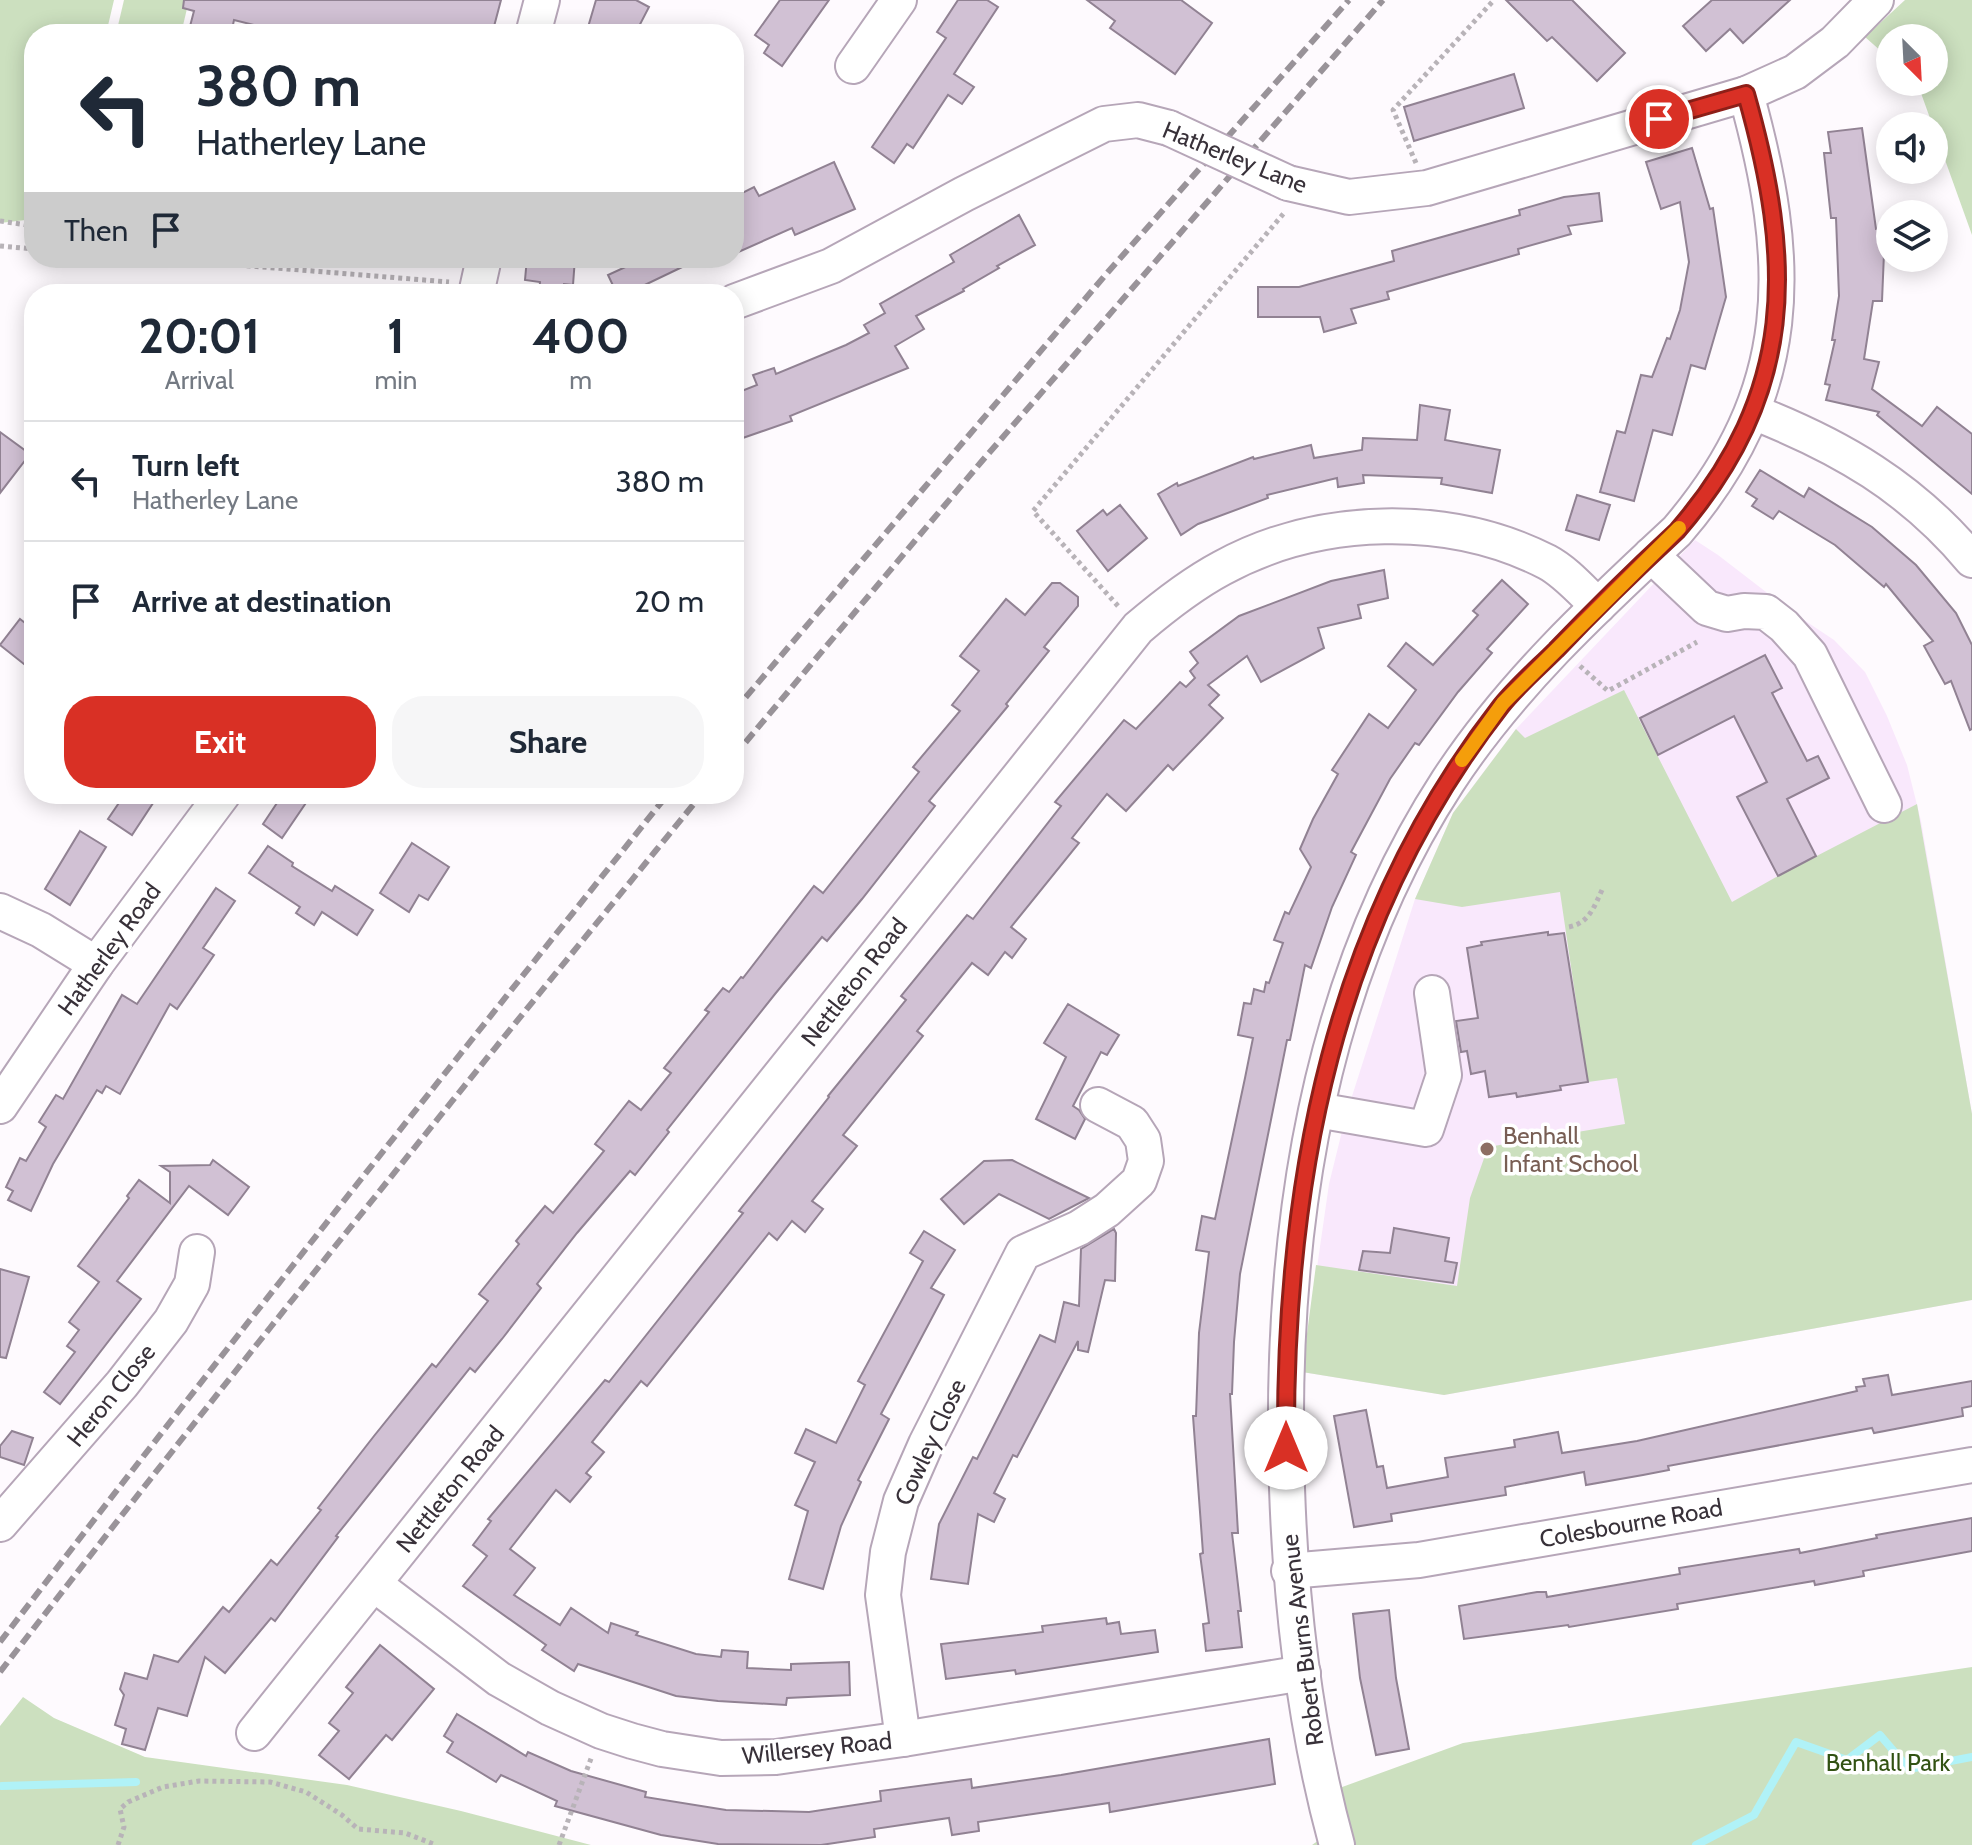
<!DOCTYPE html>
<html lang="en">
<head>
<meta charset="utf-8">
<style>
  body { margin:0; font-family:Cabin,sans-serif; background:#f6f6f7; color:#1f2937; height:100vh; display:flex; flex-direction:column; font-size:30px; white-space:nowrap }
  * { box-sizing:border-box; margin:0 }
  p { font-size:26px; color:#747a83 }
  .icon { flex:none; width:44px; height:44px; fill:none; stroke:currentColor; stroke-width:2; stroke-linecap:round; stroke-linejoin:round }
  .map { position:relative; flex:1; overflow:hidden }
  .drawer { position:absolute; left:24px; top:284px; width:720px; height:520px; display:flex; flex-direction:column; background:#fff; border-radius:32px; box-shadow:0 4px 20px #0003 }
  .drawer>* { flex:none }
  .guide { position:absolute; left:24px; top:24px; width:720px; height:244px; border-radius:32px; box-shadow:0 4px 20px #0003; background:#fff; color:#1f2937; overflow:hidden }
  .needle { width:52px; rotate:156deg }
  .controls { position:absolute; left:1876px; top:24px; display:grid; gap:16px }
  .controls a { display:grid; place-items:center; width:72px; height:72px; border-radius:50%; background:#fff; box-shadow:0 4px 20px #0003; font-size:40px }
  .pin { position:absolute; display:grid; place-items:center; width:68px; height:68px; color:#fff; margin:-34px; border:4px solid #fff; border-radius:50%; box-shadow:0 2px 8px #0007 }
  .me { position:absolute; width:88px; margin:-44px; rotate:0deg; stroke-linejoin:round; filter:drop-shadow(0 0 6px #0008) }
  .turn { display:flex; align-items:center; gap:28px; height:168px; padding:0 40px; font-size:36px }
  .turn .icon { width:104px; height:104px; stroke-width:2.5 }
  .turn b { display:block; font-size:56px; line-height:68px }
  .then { display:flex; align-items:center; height:76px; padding:0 40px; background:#0003; gap:16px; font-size:30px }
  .eta { display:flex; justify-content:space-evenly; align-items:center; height:136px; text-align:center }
  .eta b { font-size:48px; font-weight:700; line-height:56px }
  .cta { display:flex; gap:16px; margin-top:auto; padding:16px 40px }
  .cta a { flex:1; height:92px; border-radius:32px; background:#d93025; color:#fff; font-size:32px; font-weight:700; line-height:92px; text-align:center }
  .cta a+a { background:#f6f6f7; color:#1f2937 }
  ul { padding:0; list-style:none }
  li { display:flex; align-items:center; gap:24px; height:120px; padding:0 40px; border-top:2px solid #e0e1e3 }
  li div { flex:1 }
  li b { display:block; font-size:30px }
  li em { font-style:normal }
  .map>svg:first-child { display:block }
  .built { fill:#f9e8fc }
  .green { fill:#cce0bf }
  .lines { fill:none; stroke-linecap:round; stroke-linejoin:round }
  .stream { stroke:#b0f2f7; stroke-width:8 }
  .building { fill:#d1c1d4; stroke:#918293; stroke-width:2 }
  .minor-casing { stroke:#b6a6b8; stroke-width:38 }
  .path { stroke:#b8b3b8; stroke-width:5; stroke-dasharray:4 4; stroke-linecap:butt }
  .minor { stroke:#fff; stroke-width:34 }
  .rail { stroke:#999399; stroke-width:6; stroke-dasharray:12 6; stroke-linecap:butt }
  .minor-bridge-casing { stroke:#b6a6b8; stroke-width:38; stroke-linecap:butt }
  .minor-bridge { stroke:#fff; stroke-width:34 }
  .route-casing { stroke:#8d1f18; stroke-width:20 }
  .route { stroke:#d93025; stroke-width:14 }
  .slow { stroke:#f59e0b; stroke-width:14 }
  .education-dot { fill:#8d6e63; stroke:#fff; stroke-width:3 }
  .labels { text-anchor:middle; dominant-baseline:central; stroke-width:7; stroke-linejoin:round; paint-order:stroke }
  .street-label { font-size:24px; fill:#383139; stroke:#fff }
  .education-label { font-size:24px; fill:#785e54; stroke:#fff; text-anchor:start }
  .park-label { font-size:24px; fill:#325213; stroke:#fff }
</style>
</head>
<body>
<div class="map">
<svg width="1972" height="1845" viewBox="0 0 1972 1845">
  <rect width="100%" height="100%" fill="#fefafe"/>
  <g class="built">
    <path d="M299,258H383L382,265Z"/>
    <path d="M1695,540L1718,555L1792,612L1834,640L1865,672L1887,716L1907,765L1921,821L1972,1114V1300L1444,1395L1302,1372L1329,1184L1346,1115L1415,899L1453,813L1516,729Z"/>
  </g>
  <g class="green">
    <path d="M0,0H114L106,34H34V219L0,223Z"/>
    <path d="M124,0H189L181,34H116Z"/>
    <path d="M1905,0H1972V235L1917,82H1934V38H1890V59L1865,37Z"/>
    <path d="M1624,690L1732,902L1778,876L1917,804L1972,1114V1300L1444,1395L1302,1372L1316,1265L1457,1286L1470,1198L1488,1147L1625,1124L1617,1078L1588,1082L1560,892L1462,907L1415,899L1453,813L1516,729L1525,738Z"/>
    <path d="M1972,1667V1845H1312L1333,1830L1323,1794L1463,1743Z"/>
    <path d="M23,1697L54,1718L145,1757L347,1785L461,1811L591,1845H0V1726Z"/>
  </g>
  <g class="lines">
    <g class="stream">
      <path d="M2,1786L136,1782"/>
      <path d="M1696,1845L1754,1815L1796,1742L1847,1760L1880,1735L1909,1769L1972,1757"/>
    </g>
  </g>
  <g class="building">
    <path d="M184,0H501L492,34H290L234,20L231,34H188L194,11L183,8Z"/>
    <path d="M596,0H636L649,7L635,34H586Z"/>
    <path d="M780,0H829L782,66L764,53L769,45L755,35Z"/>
    <path d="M958,0H987L998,7L954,74L974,87L962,104L948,95L913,148L907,144L894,163L872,147L946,38L937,32Z"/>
    <path d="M1087,0H1181L1212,23L1175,74L1110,28L1115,21Z"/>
    <path d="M1506,0H1572L1625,53L1597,81L1552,37L1547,41Z"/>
    <path d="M1712,0H1790L1743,43L1730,29L1706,51L1683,26Z"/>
    <path d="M1514,74L1524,108L1414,141L1404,107Z"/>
    <path d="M1862,128L1876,229H1885L1882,301H1873L1864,359L1879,362L1872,389L1922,426L1937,407L1972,434V494L1877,415L1879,412L1826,400L1830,385L1825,384L1835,340H1832L1839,296L1836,218H1831L1824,153H1831L1828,132Z"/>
    <path d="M1692,148L1710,209L1713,208L1726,297L1705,369L1691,365L1672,435L1653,430L1634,501L1600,492L1617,431L1625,433L1641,375L1652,377L1667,338L1670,339L1680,310L1689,262L1680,202L1661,209L1646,162Z"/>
    <path d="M834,162L855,209L795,235L792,228L734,254V197L754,187L759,196Z"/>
    <path d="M1599,193L1602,221L1568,226L1571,234L1518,249L1519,254L1387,292L1389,299L1351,309L1356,323L1324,332L1320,317H1258V287H1299L1394,261L1392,251L1520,215L1519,210L1564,197Z"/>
    <path d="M1019,215L1035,245L997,266L999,268L963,289L964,291L916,316L924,329L895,346L908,368L790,416L792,421L734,441V394L757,385L753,375L774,368L776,374L846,345L869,333L864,325L885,313L880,304L954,262L950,255Z"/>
    <path d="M527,258H575L573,285L564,284L563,294L539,293L540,282L525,280Z"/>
    <path d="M629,258H701L626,294H617L608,275L632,264Z"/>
    <path d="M1420,405L1450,410L1445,440L1500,450L1492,493L1441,484L1442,478L1363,475L1364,483L1338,487L1337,478L1267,495L1268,498L1198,524L1181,535L1158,494L1177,483L1178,486L1253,457L1254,459L1311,445L1314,458L1362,450L1363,438L1417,440Z"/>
    <path d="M0,432L30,454L0,493Z"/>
    <path d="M1760,470L1804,497L1809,488L1872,527L1916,565L1956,613L1972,645V729L1970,730L1951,681L1945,684L1924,646L1933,641L1886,584L1884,587L1835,545L1779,511L1773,519L1752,506L1757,499L1746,492Z"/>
    <path d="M1577,495L1610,505L1599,540L1566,530Z"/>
    <path d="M1120,505L1147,538L1108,571L1077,531L1103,510L1107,515Z"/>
    <path d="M1384,570L1388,598L1358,605L1361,618L1318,628L1324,648L1261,682L1247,656L1208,685L1219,695L1209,705L1223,718L1173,770L1168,765L1126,811L1107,794L1072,838L1079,843L1011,927L1026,939L1012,958L1005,952L988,975L972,963L917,1031L923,1036L843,1135L857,1146L812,1201L823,1209L805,1232L792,1221L777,1240L769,1233L647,1386L641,1381L592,1442L604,1452L586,1473L591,1477L570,1502L556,1490L510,1549L535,1568L514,1595L560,1625L571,1608L608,1633L611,1623L638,1632L636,1635L696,1654L721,1657L722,1650L748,1652L747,1668L791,1670V1664L849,1662L850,1695L787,1698L786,1705L718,1701L676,1696L578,1664L574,1671L542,1650L546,1645L463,1586L487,1556L473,1545L491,1521L488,1519L605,1380L609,1382L674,1300L743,1213L739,1211L829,1097L828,1096L906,1000L901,996L967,915L973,919L1061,806L1055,802L1124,720L1136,729L1180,682L1186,687L1195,678L1190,671L1198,663L1190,652L1239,616L1331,581Z"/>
    <path d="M1502,580L1528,604L1487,649L1492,653L1458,692L1419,745L1415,743L1390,779L1351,852L1356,855L1332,907L1311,968L1305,965L1290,1040H1287L1240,1274L1234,1342L1232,1394H1230L1238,1533H1232L1241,1611H1238L1242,1647L1206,1651L1203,1624L1209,1623L1200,1554L1203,1553L1193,1416H1196L1199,1333L1209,1252L1196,1250L1202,1216L1215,1219L1245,1078L1253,1038L1238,1035L1244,1003L1251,1004L1254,989L1264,992L1266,982L1269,983L1283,943L1274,940L1285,912L1289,914L1311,867L1300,849L1313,819L1338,774L1332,770L1369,714L1388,728L1416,690L1388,666L1406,643L1433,665L1478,615L1473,611Z"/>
    <path d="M1052,583H1060L1078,597V606L1044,647L1049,651L1006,704L1008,706L929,801L935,806L862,899L827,941L822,937L775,994L667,1130L669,1132L635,1175L630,1171L577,1233L537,1284L541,1288L502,1339L475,1372L470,1368L336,1536L338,1537L275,1621L271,1618L225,1673L205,1657L187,1716L158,1708L145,1750L122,1744L126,1729L115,1725L124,1695L120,1689L125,1673L147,1679L154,1655L178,1662L223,1607L229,1612L271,1560L277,1565L321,1510L318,1508L374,1436L432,1364L436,1367L488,1301L479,1294L519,1244L516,1241L545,1206L553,1213L604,1151L595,1144L629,1101L641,1110L671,1073L664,1068L709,1012L705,1010L723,988L729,992L741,977L743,978L814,886L823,893L919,772L913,767L960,711L952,705L979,671L960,656L1006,599L1025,615Z"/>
    <path d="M20,619L34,630V672L0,645Z"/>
    <path d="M1765,655L1782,688L1772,693L1807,761L1818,756L1829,778L1787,799L1816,856L1778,876L1737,797L1767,782L1734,716L1658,755L1640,718Z"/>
    <path d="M125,794H159L132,835L108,819Z"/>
    <path d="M283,794H312L282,838L263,824Z"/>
    <path d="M80,831L106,847L70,905L45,889Z"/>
    <path d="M412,843L449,867L428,900L419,895L409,912L380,893Z"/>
    <path d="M268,846L293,863L292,866L332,891L335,886L373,910L357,935L322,912L314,925L296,913L300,907L249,873Z"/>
    <path d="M216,888L235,901L203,948L214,955L177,1009L170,1004L120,1094L106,1086L102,1093L97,1090L53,1164L31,1211L8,1200L13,1191L6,1187L20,1158L26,1161L46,1127L39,1122L56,1095L63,1099L122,995L137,1004Z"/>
    <path d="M1548,932V935L1564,933L1588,1082L1560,1086L1561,1090L1517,1097L1516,1093L1489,1097L1485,1071L1471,1074L1467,1051L1461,1052L1456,1021L1478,1018L1467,948L1482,945L1481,942Z"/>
    <path d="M1068,1004L1119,1035L1107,1055L1101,1052L1073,1106L1079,1110L1085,1119L1075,1139L1036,1119L1066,1057L1044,1043Z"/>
    <path d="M213,1160L249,1187L228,1215L189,1186L117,1281L141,1299L60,1404L44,1392L75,1352L67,1346L79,1330L69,1322L99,1282L78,1266L129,1198L127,1196L139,1180L170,1203V1172L161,1166L210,1165Z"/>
    <path d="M1012,1160L1056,1182L1089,1198L1049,1219L999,1194L964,1224L941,1199L984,1161Z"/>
    <path d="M1394,1228L1449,1238L1445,1261L1457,1263L1453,1283L1359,1270L1363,1251L1390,1253Z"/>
    <path d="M1114,1229L1116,1233L1115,1281L1105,1280L1088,1352L1078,1350V1341L1017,1457L1013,1455L994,1493L1005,1499L994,1522L978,1514L968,1584L931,1579L939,1524L973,1457L977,1459L1040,1335L1055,1342L1064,1302L1079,1306L1081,1249Z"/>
    <path d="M924,1231L955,1250L931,1288L944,1295L881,1414L889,1419L858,1480L861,1482L841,1526L823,1589L789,1579L808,1511L795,1505L815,1462L795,1453L806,1429L836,1443L865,1385L858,1381L923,1261L910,1253Z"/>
    <path d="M0,1269L29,1277L6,1358L0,1357Z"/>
    <path d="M1888,1375L1892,1395L1972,1381V1406L1962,1408L1963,1416L1874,1433L1872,1428L1668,1466L1669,1470L1643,1475L1586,1485L1584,1472L1505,1487L1506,1495L1391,1514L1392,1521L1354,1527L1334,1416L1366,1410L1377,1467L1383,1466L1387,1488L1448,1477L1445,1458L1515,1447L1514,1440L1558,1432L1562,1453L1637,1441L1857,1391L1856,1387L1865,1386L1863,1379Z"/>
    <path d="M12,1431L33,1438L24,1465L0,1457V1446Z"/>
    <path d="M1972,1518V1551L1863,1571L1864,1576L1815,1585L1814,1581L1677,1604L1678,1609L1569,1627L1568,1625L1464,1639L1459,1606L1537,1592H1546L1547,1597L1680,1574L1679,1568L1799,1549L1800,1553L1877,1538L1876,1535Z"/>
    <path d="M1389,1610L1396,1678L1409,1749L1376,1755L1360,1678L1353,1614Z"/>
    <path d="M1106,1618L1107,1624L1119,1622L1121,1634L1155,1630L1158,1652L1016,1674L1015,1670L946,1679L941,1644L1043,1632L1042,1626Z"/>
    <path d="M380,1645L434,1689L392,1740L386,1735L349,1779L319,1755L339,1731L329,1723L353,1693L346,1687Z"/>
    <path d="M457,1714L526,1756L528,1752L571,1771L646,1792L645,1797L726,1810L809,1812L881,1801L880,1791L971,1779L972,1788L1061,1775L1269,1739L1275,1784L1110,1812L1109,1803L978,1822L979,1831L952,1835L949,1818L874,1829L875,1837L821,1845L718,1844L661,1835L555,1806L557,1801L501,1775L496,1782L447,1752L453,1742L444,1736Z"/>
  </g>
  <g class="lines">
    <g class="minor-casing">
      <g id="minor">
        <path d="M533,34L542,0"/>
        <path d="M853,66L899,0"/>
        <path d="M1288,183L1349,197L1427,188L1746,94L1795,72L1835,42L1876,0"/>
        <path d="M476,294L484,258"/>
        <path d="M734,302L831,266L964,194L1104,124L1138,120L1169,128"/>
        <path d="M1753,412C1840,446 1911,487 1972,560"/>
        <path d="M1651,555L1707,608L1727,614L1744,611L1766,612L1784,626L1810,655L1884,805"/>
        <path d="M0,911L41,930L96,964"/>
        <path d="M0,1106L96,964L223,794"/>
        <path d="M1317,1110L1426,1129L1444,1075L1432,993"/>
        <path d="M0,1524L122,1384L171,1321L192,1284L197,1252"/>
        <path d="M1289,1571L1419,1560L1972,1465"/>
        <path d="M374,1584L499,1679L550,1708L601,1731L632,1741L662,1749L721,1758L776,1757L903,1739L1303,1673"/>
        <path d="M254,1733L1138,628C1165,605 1192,584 1222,568C1319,515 1449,512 1547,562C1566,572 1583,592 1598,606"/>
        <path d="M903,1739L883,1595L888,1552L901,1501L926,1444L1023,1253L1079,1228L1107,1210L1139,1181L1146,1161L1143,1140L1132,1123L1098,1105"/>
        <path d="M1337,1845C1305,1729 1291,1608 1287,1488C1279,1245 1313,988 1448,781C1510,686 1594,608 1677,531C1797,391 1793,263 1746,94"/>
      </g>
    </g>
    <g class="path">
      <path d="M1416,163L1393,110L1494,0"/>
      <path d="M0,221L34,226"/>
      <path d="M0,246L34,249"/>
      <path d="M151,258L449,282"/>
      <path d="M1118,606L1033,511L1284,213"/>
      <path d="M1580,666L1608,691L1697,642"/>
      <path d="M1569,927C1589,923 1594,907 1602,890"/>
      <path d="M118,1845L124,1827L120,1809L128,1802L163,1787L199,1781L270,1782L306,1792L342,1815L358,1829L405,1833L436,1845"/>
      <path d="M559,1845L592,1756"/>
    </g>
    <use href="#minor" class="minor"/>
    <g class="rail">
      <path d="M734,711L1108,272L1349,0"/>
      <path d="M734,756L982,461L1383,0"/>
      <path d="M0,1642C219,1356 443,1075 668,794"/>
      <path d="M0,1672C229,1375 465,1084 702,794"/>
    </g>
    <g class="minor-bridge-casing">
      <path id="minor-bridge" d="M1169,128L1288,183"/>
    </g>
    <use href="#minor-bridge" class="minor-bridge"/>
  </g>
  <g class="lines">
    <g class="route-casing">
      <path id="route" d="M1286,1448C1284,1181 1333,921 1501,706C1517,686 1538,668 1556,650C1595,609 1635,570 1677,531C1797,392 1794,263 1746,94L1659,119"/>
    </g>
    <use href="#route" class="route"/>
    <path class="slow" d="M1462,760L1503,703L1679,528"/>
  </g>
  <circle class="education-dot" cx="1487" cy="1149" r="8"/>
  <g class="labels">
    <g class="street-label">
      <text transform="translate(1235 157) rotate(22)">Hatherley Lane</text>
      <text transform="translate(109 949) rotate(-54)">Hatherley Road</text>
      <text transform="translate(854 982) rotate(-52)">Nettleton Road</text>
      <text transform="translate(111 1395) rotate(-51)">Heron Close</text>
      <text transform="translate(930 1442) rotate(-65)">Cowley Close</text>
      <text transform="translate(450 1489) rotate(-51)">Nettleton Road</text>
      <text transform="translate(1631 1523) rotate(-10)">Colesbourne Road</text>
      <text transform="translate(1302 1640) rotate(-97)">Robert Burns Avenue</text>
      <text transform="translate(817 1748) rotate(-6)">Willersey Road</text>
    </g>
    <g class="education-label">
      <text x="1503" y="1135">Benhall<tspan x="1503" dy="28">Infant School</tspan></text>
    </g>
    <g class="park-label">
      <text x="1888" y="1762">Benhall Park</text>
    </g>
  </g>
</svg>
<div class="controls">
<a><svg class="needle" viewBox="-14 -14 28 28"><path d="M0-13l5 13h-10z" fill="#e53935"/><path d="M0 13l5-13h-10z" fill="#747a83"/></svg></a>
<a><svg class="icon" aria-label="sound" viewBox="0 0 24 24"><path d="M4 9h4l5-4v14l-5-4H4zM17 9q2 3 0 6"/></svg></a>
<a><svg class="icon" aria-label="layers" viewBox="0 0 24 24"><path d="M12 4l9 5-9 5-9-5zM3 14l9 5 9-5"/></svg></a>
</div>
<div class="pin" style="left:1659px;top:119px;background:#d93025"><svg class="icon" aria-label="arrive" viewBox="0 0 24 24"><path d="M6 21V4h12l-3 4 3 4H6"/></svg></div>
<svg class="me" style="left:1286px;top:1448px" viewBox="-20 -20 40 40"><circle r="19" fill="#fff"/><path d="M0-13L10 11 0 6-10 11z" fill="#d93025"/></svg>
<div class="guide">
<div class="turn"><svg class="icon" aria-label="left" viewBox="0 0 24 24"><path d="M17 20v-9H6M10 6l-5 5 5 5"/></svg><div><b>380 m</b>Hatherley Lane</div></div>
<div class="then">Then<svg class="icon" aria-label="arrive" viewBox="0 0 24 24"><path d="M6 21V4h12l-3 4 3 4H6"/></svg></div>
</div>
<section class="drawer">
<div class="eta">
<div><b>20:01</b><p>Arrival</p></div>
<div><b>1</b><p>min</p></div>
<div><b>400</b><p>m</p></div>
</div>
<ul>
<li><svg class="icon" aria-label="left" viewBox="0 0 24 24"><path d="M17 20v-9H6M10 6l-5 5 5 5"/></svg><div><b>Turn left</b><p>Hatherley Lane</p></div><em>380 m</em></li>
<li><svg class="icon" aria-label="arrive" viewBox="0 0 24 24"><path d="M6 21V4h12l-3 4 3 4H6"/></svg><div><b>Arrive at destination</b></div><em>20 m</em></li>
</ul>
<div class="cta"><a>Exit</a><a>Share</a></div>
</section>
</div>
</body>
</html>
